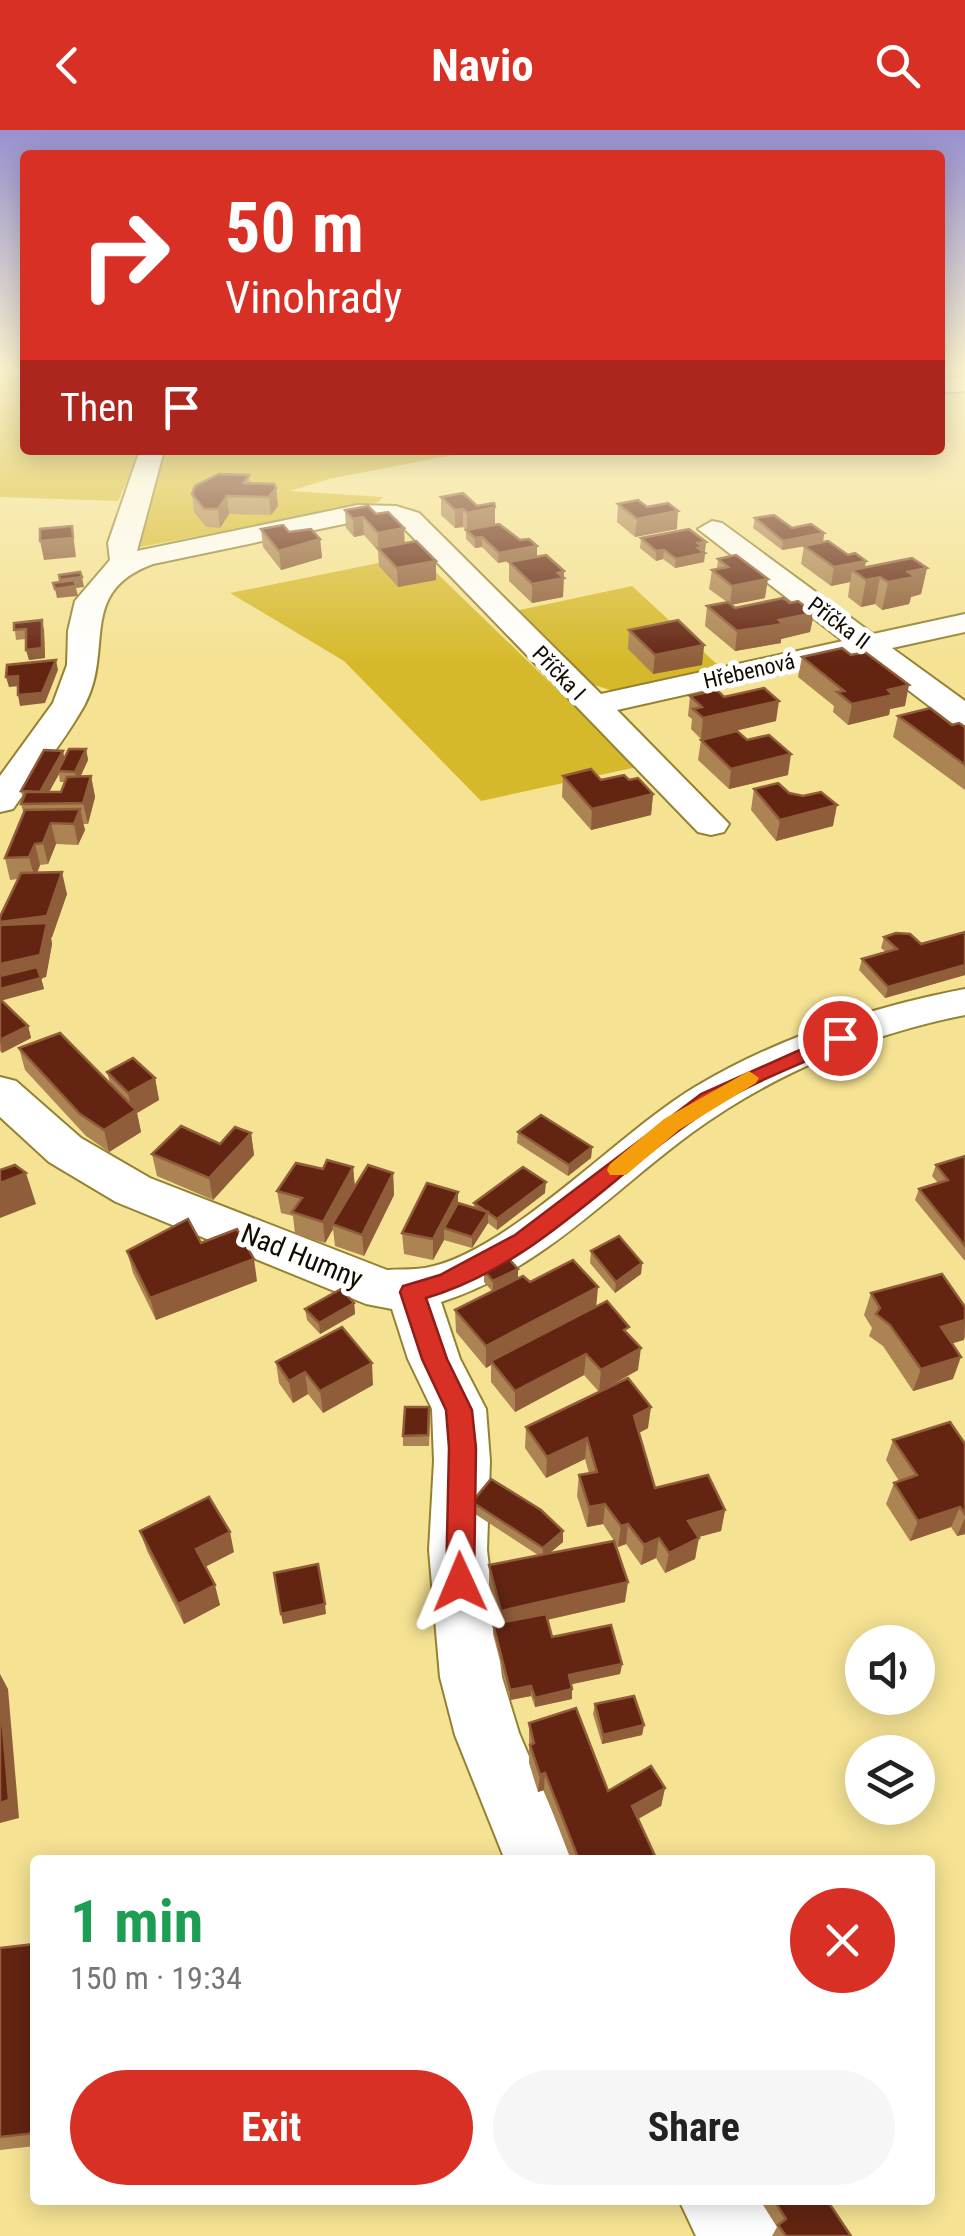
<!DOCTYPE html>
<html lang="en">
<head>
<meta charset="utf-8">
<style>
  body { margin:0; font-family:"Roboto Condensed",sans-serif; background:#f6f6f6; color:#222; height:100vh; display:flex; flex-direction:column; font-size:38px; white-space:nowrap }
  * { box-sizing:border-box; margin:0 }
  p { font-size:32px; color:#767676 }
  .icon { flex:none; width:55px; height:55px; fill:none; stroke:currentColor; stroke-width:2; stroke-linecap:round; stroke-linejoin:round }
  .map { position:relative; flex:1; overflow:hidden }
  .panel { position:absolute; left:30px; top:1725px; width:905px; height:350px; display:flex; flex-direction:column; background:#fff; border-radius:10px; box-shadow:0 5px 25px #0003 }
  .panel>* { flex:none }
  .hud { position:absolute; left:20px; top:20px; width:925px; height:305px; border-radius:10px; box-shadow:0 5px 25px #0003; background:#d93025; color:#fff; overflow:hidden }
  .controls { position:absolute; left:845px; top:1495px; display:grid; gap:20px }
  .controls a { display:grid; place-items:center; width:90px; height:90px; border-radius:50%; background:#fff; box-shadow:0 5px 25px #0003; font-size:50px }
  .pin { position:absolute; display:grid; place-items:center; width:85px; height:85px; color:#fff; margin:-42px; border:5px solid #fff; border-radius:50%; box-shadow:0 2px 10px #0007 }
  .me { position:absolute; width:110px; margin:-55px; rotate:359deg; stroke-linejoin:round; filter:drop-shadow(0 0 8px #0008) }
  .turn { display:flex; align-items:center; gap:35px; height:210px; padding:0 40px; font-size:45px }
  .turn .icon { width:130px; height:130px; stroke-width:2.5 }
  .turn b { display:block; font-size:70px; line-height:85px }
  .then { display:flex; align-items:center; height:95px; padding:0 40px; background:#0003; gap:20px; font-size:38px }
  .round { display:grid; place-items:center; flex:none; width:105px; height:105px; border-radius:52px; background:#f6f6f6 }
  .overview { display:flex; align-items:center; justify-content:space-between; height:170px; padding:0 40px }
  h1 { font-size:60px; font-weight:700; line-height:75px; color:#1e9e55 }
  .primary-button { display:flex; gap:20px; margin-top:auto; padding:20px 40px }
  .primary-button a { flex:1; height:115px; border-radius:60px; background:#d93025; color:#fff; font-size:40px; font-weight:700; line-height:115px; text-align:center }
  .primary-button a+a { background:#f6f6f6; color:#222 }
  header { display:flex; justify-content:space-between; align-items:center; height:130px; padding:0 40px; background:#d93025; color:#fff; font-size:45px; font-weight:700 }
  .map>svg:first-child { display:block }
  .green { fill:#d6b92b }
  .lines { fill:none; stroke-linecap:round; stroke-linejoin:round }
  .street-casing { stroke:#948233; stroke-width:4 }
  .street { fill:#fff; fill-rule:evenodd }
  .wall { fill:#ac8352; fill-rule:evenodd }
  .shaded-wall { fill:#8f5d39 }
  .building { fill:#632412; stroke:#8f5d39; stroke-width:2.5 }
  .route { fill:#d93025; stroke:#8d1f18; stroke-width:2.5 }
  .slow { fill:#f59e0b }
  .labels { text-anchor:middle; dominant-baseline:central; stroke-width:10; stroke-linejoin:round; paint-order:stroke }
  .far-street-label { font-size:22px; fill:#120c00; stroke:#fff }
  .street-label { font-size:28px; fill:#120c00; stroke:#fff }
</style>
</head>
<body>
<header><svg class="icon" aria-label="back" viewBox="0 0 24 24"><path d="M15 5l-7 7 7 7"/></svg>Navio<svg class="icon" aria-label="search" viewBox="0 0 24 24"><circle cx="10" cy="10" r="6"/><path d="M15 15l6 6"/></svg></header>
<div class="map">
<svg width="965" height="2106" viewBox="0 0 965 2106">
  <rect width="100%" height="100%" fill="#f5e293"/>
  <g class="green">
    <path d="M0,238H25V320H141L118,371L0,367Z"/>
    <path d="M160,320H478L329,349L290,361L383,367L378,372L140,417Z"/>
    <path d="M418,425L637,637L481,671L344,531L230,463Z"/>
    <path d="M632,456L721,538L613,561L588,553L515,481Z"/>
  </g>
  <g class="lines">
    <g class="street-casing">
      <g id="street">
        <path d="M965,247V261L940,263V249Z"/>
        <path d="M140,320H164L137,421L358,375L396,376L419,383L601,564L843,511L698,399L712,391L722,393L873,504L965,484V502L892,518L965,571V597L953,594L862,525L617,580L729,694L724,702L711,705L698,702L401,395L358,391L153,434C76,462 115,520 84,576C64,612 36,645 13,679L0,682V646L53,573L67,535L68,501L75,471L110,430L108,413Z"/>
        <path d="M965,859V885C868,904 773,944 693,1002C607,1065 545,1138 441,1172L460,1229L486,1279L490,1331L487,1420L502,1547L519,1603L573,1730H505L455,1605L440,1547L429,1420L434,1331L432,1279L408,1229L392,1179L366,1174L116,1072L49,1032L0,987V947L16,951L81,1008L150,1048L387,1140C399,1139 412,1140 425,1138C508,1123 618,1003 695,957C777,908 871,877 965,859Z"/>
        <path d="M679,2070H766L783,2106H696Z"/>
      </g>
    </g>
    <use href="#street" class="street"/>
  </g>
  <g class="wall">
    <path d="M249,345L250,353L276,358L278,376L271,385L229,384L220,398L206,397L194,382L192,364Z"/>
    <path d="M441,367L495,395L537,426L498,433L482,417L475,418L466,409V400L463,397L455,398L441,385Z"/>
    <path d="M618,374L677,399L635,407L617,392Z"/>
    <path d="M368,376L404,413L436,431V450L398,457L379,436L378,421L364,405L354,407L346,398L345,380Z"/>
    <path d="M755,388L792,398L824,403L823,412L848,425L866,431L864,438H927L921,464L911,467L909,474L882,480L875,474L861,477L848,467L850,452L831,456L801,434L804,416L782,420L753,398Z"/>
    <path d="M261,399L320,409L322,428L281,440L263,417Z"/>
    <path d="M641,408L706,412L703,422L705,423L704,432L675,438L663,429L656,431L640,418Z"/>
    <path d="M718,429L765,468L731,475L735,478L790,473L814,483L810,502L781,509V513L735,521L705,496L707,476L727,472L709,459L712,440L717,439Z"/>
    <path d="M509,432L564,441L563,467L532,473L509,451Z"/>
    <path d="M14,493L44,500L45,528L29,530L26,509L16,510Z"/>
    <path d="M629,500L704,515L702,535L653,544L628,519Z"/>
    <path d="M802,527L905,576L890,579L889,585L848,595L833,582L834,576L798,547Z"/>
    <path d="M690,566L724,567L776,591L701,609L691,599L692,589L688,586Z"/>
    <path d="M898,586L965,597V660L893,607Z"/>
    <path d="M701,610L788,645L729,659L698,630Z"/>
    <path d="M86,619L88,630L80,647L91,646L95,667L88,694H83L85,700L78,715L56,714L48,734L40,735L37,743L67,764L52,807L51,808L52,814L46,847L41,848L44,859L1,870L28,896L31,908L2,923L0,921V787L18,749L10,750L5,728L24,685L21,674L23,670L21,661L64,627ZM59,644L60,652H65L61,662H49Z"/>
    <path d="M563,646L601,650H629L653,664L651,685L591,700L562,667Z"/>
    <path d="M754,659L789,663L833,696L776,711L751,680Z"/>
    <path d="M965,802V845L885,868L859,840L862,829L886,822L881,818L884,807L921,814Z"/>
    <path d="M19,918L110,953L107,942L155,948L159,970L137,983L141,1002L109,1022L86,1006L25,940Z"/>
    <path d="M518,1002L592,1017L591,1028L568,1046L517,1013Z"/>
    <path d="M251,1003L254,1025L213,1070L157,1046L152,1024L220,1014Z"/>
    <path d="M965,1026V1131L915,1070L919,1059L938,1053L932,1046L936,1035Z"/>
    <path d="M353,1037L355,1057L393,1043L394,1065L364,1126L335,1116L333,1099L325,1113L295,1104L293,1086L281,1083L277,1061L323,1039Z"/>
    <path d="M458,1062V1073L474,1078V1073L545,1063L497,1100L488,1093L472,1118L444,1110L433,1130L404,1124L402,1103Z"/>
    <path d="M201,1113L257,1151L156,1190L133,1143L127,1121Z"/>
    <path d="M591,1121L642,1133L641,1144L615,1163L590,1133Z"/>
    <path d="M484,1141L530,1152L596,1177L628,1204L638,1240L599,1262L584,1245L515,1282L491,1252V1235L486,1238L456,1202L455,1180L492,1161L484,1152Z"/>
    <path d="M871,1163L965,1177V1208L952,1213L953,1249L913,1261L883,1216L869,1206L872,1198L864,1185Z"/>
    <path d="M354,1173L355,1184L320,1204L307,1190L305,1179Z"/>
    <path d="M276,1232L373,1255L323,1283L308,1264L293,1273L279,1253Z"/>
    <path d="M430,1287L429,1316H403V1306Z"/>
    <path d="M526,1297L648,1298L639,1303L655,1358L725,1380L721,1401L698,1407L695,1429L665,1443L656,1428L641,1435L626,1414L618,1417L603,1394L587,1397L577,1366L579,1345L589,1343L585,1329L546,1348L525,1318Z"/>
    <path d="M893,1310L965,1314V1404L957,1406L951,1397L910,1411L886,1374L894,1353L899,1351L886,1330Z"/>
    <path d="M472,1372L563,1412L549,1423L625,1472L547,1490L552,1507L622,1534L620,1544L571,1554L572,1569L535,1577L531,1566L510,1570L493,1504V1494L499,1492L489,1455V1435L538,1425L472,1382Z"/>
    <path d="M140,1401L234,1422L205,1437L220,1475L184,1494L147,1421Z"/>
    <path d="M595,1574L644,1595L642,1605L602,1614L593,1584Z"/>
    <path d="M529,1593L608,1661L665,1658L661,1676L638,1689L656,1728V1730H571L544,1660L538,1662L529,1633Z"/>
    <path d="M35,1814V2016L0,2020V1818Z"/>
    <path d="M760,2070H827L851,2106H772L777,2097Z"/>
  </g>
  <g class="shaded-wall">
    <path d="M276,358L278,376L271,385L269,367Z"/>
    <path d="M227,366L229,384L220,398L218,379Z"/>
    <path d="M495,377V396L467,401V383Z"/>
    <path d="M463,379V397L455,398V380Z"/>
    <path d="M678,381L677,399L635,407L637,389Z"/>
    <path d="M363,387L364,405L354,407L353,389Z"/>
    <path d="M72,396L76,427L44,430L40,411Z"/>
    <path d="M404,398L405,417L378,418V403Z"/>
    <path d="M824,403L823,413L782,420L783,411Z"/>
    <path d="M482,407V417L475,418V408Z"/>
    <path d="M320,409L322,428L281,440L279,421Z"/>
    <path d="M706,412L705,421L702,422L705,423L704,432L675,438L676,429L698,413Z"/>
    <path d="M537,416V426L498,433L499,423Z"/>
    <path d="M664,420L663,429L656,431V421Z"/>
    <path d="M436,431V450L398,457L397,438Z"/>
    <path d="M866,431L863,448L852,440L850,452L831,456L834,437Z"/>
    <path d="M927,438L921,464L911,467L909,474L882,480L888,452L908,442Z"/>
    <path d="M564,441L563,467L532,473V454L558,443Z"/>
    <path d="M82,447L84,457L76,458L78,466L57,468L55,459L62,458L60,450Z"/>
    <path d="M880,447L875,474L861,477L866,450Z"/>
    <path d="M768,449L765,468L730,475L732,456Z"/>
    <path d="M814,483L810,502L781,509V513L735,521L737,501Z"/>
    <path d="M42,490L44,500L45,528L29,530L26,520Z"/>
    <path d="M704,515L702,535L653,544L655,525Z"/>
    <path d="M56,530L58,540L45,573L20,576L18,565Z"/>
    <path d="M18,546L20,556L9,557L6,547Z"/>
    <path d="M909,555L905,576L890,579L889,585L848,595L852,574L888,560Z"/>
    <path d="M779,571L776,591L701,609L703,588Z"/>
    <path d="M86,619L88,630L78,652L75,642Z"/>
    <path d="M63,621L65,631L58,641L59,644L43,673L40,662Z"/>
    <path d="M791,624L788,645L729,659L731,639Z"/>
    <path d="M91,646L95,667L88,694L83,673Z"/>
    <path d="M653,664L651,685L591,700L592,679Z"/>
    <path d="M837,675L833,696L776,711L780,690Z"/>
    <path d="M80,679L85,700L78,715L74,694Z"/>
    <path d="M51,693L56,714L48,734L43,713Z"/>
    <path d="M35,714L40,735L35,749L29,727Z"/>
    <path d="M62,742L67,764L52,807L51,808L52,814L46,847L0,857V792Z"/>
    <path d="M965,835V845L885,868L888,857Z"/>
    <path d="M41,848L44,859L0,871V859Z"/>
    <path d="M28,896L31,908L2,923L0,910Z"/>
    <path d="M155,948L159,970L137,983L141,1002L109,1022L104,1000L132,982L128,963Z"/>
    <path d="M251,1003L254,1025L213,1070L209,1048Z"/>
    <path d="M592,1017L591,1028L568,1046L569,1035Z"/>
    <path d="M353,1037L355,1059L332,1094L333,1099L325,1113L323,1092Z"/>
    <path d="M26,1043L36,1074L0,1088V1053Z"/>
    <path d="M393,1043L394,1065L364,1126L362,1105Z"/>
    <path d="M546,1052L545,1063L497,1100V1089Z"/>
    <path d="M458,1062V1084L444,1098V1110L433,1130V1109Z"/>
    <path d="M488,1082V1093L472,1118V1107Z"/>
    <path d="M254,1129L257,1151L156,1190L150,1168Z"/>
    <path d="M642,1133L641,1144L615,1163L616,1152Z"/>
    <path d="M518,1139V1151L493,1163V1151Z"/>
    <path d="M598,1157L596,1179L491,1231V1235L486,1238V1216Z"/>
    <path d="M354,1173L355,1184L320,1204L319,1193Z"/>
    <path d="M965,1190L964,1210L933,1219L941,1197Z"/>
    <path d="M641,1218L638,1240L599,1262L601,1240Z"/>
    <path d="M586,1224L584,1245L515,1282V1261Z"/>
    <path d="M961,1227L953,1249L913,1261L921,1239Z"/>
    <path d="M372,1233L373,1255L323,1283L320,1261Z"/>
    <path d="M305,1242L308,1264L293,1273L289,1251Z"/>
    <path d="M651,1277L648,1298L631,1307L634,1286Z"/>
    <path d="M587,1308L585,1329L546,1348L547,1327Z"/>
    <path d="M605,1374L603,1394L587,1397L589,1377Z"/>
    <path d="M960,1377L951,1397L910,1411L918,1391Z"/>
    <path d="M725,1380L721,1401L684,1411L688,1391Z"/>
    <path d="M965,1388V1404L957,1406Z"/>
    <path d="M628,1394L626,1414L618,1417L621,1396Z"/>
    <path d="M563,1401V1412L543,1429V1418Z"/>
    <path d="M230,1402L234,1422L201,1439L196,1419Z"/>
    <path d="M659,1408L656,1428L641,1435L644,1415Z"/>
    <path d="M699,1408L695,1429L665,1443L669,1423Z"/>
    <path d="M628,1452L625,1472L501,1500V1481Z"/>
    <path d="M215,1455L220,1475L184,1494L178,1474Z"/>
    <path d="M325,1474L326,1484L283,1494L281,1484Z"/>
    <path d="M622,1534L620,1544L568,1555L569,1545Z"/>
    <path d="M0,1544L8,1559L19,1688L0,1693Z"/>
    <path d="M531,1556V1566L510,1570V1560Z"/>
    <path d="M572,1559V1569L535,1577V1568Z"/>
    <path d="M644,1595L642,1605L602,1614L603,1605Z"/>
    <path d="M545,1643L544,1660L538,1662L540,1645Z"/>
    <path d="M665,1658L661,1676L629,1694L632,1676Z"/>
  </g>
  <g class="building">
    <path d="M219,344L249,345L244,353L274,354L276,358L269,367L227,366L218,379H204L192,364L195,356Z"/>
    <path d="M463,363L477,376L494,373L495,377L467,383L463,379L455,380L441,367Z"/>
    <path d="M638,370L647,377L668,373L678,381L637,389L618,374Z"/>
    <path d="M368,376L376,384L388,382L404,398L378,403L363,387L353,389L345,380Z"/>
    <path d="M774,385L792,398L811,394L824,403L783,411L755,388Z"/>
    <path d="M499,394L520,410L529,409L537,416L499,423L482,407L475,408L466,400Z"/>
    <path d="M283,395L289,402L311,399L320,409L279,421L261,399Z"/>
    <path d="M72,396L73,408L40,411V399Z"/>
    <path d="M689,399L706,412L698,413L703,417L698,418L705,423L676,429L664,420L656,421L641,408Z"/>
    <path d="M416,411L436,431L397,438L378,418Z"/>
    <path d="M828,411L848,425L855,423L866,431L834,437L804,416Z"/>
    <path d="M546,425L564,441L558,443L564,448L532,454L509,432Z"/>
    <path d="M736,425L768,449L732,456L712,440L728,437L718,429Z"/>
    <path d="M912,428L927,438L908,442L915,447L888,452L880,447L866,450L852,440Z"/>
    <path d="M80,442L82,447L60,450L59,445Z"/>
    <path d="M74,450L76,456L55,459L53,453Z"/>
    <path d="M783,468L790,473L798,471L814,483L779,490L783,494L737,501L707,476L728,472L735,478Z"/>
    <path d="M42,490V518L26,520V499L14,500V493Z"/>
    <path d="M678,490L704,515L655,525L629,500Z"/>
    <path d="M842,518L851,525L865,522L909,555L888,560L893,565L852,574L837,562L844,561L802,527Z"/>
    <path d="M56,530L42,563L18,565V546L6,547L7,535Z"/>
    <path d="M764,558L779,571L703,588L693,579L702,577L690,566L717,560L724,567Z"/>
    <path d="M930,578L952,595L959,593L965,597V635L898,586Z"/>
    <path d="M737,601L747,610L769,605L791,624L731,639L701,610Z"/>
    <path d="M69,619H86L75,642L58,641Z"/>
    <path d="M44,620L63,621L40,662L21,661Z"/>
    <path d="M591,639L601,650L624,645L629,650L638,648L653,664L592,679L563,646Z"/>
    <path d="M91,646L83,673L21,674L26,662H61L67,647Z"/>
    <path d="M778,653L789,663L803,666L821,662L837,675L780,690L754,659Z"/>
    <path d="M80,679L74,694L51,693L43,713L35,714L29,727L5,728L25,680Z"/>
    <path d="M62,742L47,786L0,792V787L21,743Z"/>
    <path d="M47,793L40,825L0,834V795Z"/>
    <path d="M965,802V835L888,857L862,829L897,819L884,807L896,803L910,804L921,814Z"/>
    <path d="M37,837L41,848L0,859V846Z"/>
    <path d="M0,869L28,896L0,910Z"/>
    <path d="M60,903L136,980L104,1000L80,984L19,918Z"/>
    <path d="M133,928L155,948L128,963L107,942Z"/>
    <path d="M541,985L592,1017L569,1035L518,1002Z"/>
    <path d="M181,996L220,1014L235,997L251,1003L209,1048L152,1024Z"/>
    <path d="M965,1026V1116L919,1059L948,1050L936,1035Z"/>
    <path d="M327,1030L353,1037L323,1092L292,1082L302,1068L277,1061L296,1033L323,1039Z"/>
    <path d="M15,1035L26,1043L0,1053V1040Z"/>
    <path d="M368,1035L393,1043L362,1105L332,1094Z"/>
    <path d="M523,1037L546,1052L497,1089L474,1073Z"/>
    <path d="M427,1053L458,1062L433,1109L402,1103Z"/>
    <path d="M458,1073L488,1082L472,1107L444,1098Z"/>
    <path d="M188,1089L201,1113L237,1099L254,1129L150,1168L127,1121Z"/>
    <path d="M619,1106L642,1133L616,1152L591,1121Z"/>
    <path d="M508,1128L518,1139L493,1151L484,1141Z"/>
    <path d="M573,1130L598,1157L486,1216L455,1180L523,1146L530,1152Z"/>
    <path d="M942,1144L965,1177V1190L941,1197L961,1227L921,1239L890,1195L876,1184L880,1178L871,1163Z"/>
    <path d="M341,1159L354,1173L319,1193L305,1179Z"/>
    <path d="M607,1171L629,1197L624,1200L641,1218L601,1240L586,1224L515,1261L491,1231Z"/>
    <path d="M342,1197L372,1233L320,1261L305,1242L289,1251L276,1232Z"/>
    <path d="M628,1248L651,1277L634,1286L655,1358L708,1345L725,1380L688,1391L699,1408L669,1423L659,1408L644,1415L628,1394L621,1396L605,1374L589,1377L579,1345L597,1342L587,1308L547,1327L526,1297Z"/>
    <path d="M405,1277H429L428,1305L403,1306Z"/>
    <path d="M950,1292L965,1314V1384L960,1377L918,1391L894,1353L917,1345L893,1310Z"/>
    <path d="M491,1349L541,1380L563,1401L543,1418L472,1372Z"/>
    <path d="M209,1367L230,1402L196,1419L215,1455L178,1474L140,1401Z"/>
    <path d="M614,1411L628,1452L501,1481L489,1435Z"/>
    <path d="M318,1434L325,1474L281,1484L274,1443Z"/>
    <path d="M546,1484L552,1507L611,1495L622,1534L569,1545L572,1559L535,1568L531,1556L510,1560L493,1494Z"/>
    <path d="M0,1563L9,1670L0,1673Z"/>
    <path d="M634,1566L644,1595L603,1605L595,1574Z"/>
    <path d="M576,1578L608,1661L651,1636L665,1658L632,1676L656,1728L650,1730H579L545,1643L540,1645L530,1615L534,1613L529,1593Z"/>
    <path d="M35,1814V2003L0,2007V1818Z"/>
    <path d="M774,2070H827L851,2106H786L778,2095L786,2089Z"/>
  </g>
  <linearGradient id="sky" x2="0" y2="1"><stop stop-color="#9891d0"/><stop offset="0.45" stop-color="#faf2ce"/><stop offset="1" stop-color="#faf2ce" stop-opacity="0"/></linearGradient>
  <rect width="965" height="533" fill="url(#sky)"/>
  <path class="route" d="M840,902L850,908L847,913C804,933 756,950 716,975C617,1037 541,1134 426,1168L447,1229L472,1280L476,1318L474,1452L470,1461L460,1465L450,1461L446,1452L449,1318L446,1280L422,1229L400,1162L403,1156L440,1145L515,1105L701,964Z"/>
  <path class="slow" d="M749,941L759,948L756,953L679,1000L626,1045H610L607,1040L610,1034L664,989Z"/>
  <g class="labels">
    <g class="far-street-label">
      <text transform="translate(839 493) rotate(37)">Příčka II</text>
      <text transform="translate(749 541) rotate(-13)">Hřebenová</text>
      <text transform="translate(559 543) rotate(46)">Příčka I</text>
    </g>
    <g class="street-label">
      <text transform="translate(302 1126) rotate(22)">Nad Humny</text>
    </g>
  </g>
</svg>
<div class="controls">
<a><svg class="icon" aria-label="sound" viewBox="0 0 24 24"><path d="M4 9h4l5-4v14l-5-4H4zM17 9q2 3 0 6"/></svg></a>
<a><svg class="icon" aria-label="layers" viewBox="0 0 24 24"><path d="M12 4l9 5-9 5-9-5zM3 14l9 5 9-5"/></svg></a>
</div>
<div class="pin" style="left:840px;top:908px;background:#d93025"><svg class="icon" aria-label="arrive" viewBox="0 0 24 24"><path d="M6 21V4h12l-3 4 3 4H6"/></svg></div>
<svg class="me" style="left:460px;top:1452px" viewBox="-20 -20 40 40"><path d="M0-17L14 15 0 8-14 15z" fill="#d93025" stroke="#fff" stroke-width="4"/></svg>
<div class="hud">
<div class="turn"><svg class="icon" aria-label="right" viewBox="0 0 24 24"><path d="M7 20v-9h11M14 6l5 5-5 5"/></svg><div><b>50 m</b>Vinohrady</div></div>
<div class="then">Then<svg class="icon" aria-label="arrive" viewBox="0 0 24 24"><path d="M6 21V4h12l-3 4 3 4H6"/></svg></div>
</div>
<section class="panel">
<div class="overview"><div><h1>1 min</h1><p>150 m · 19:34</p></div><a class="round" style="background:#d93025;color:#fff"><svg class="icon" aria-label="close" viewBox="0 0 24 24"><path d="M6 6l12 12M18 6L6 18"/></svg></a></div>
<div class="primary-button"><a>Exit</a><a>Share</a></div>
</section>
</div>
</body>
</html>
